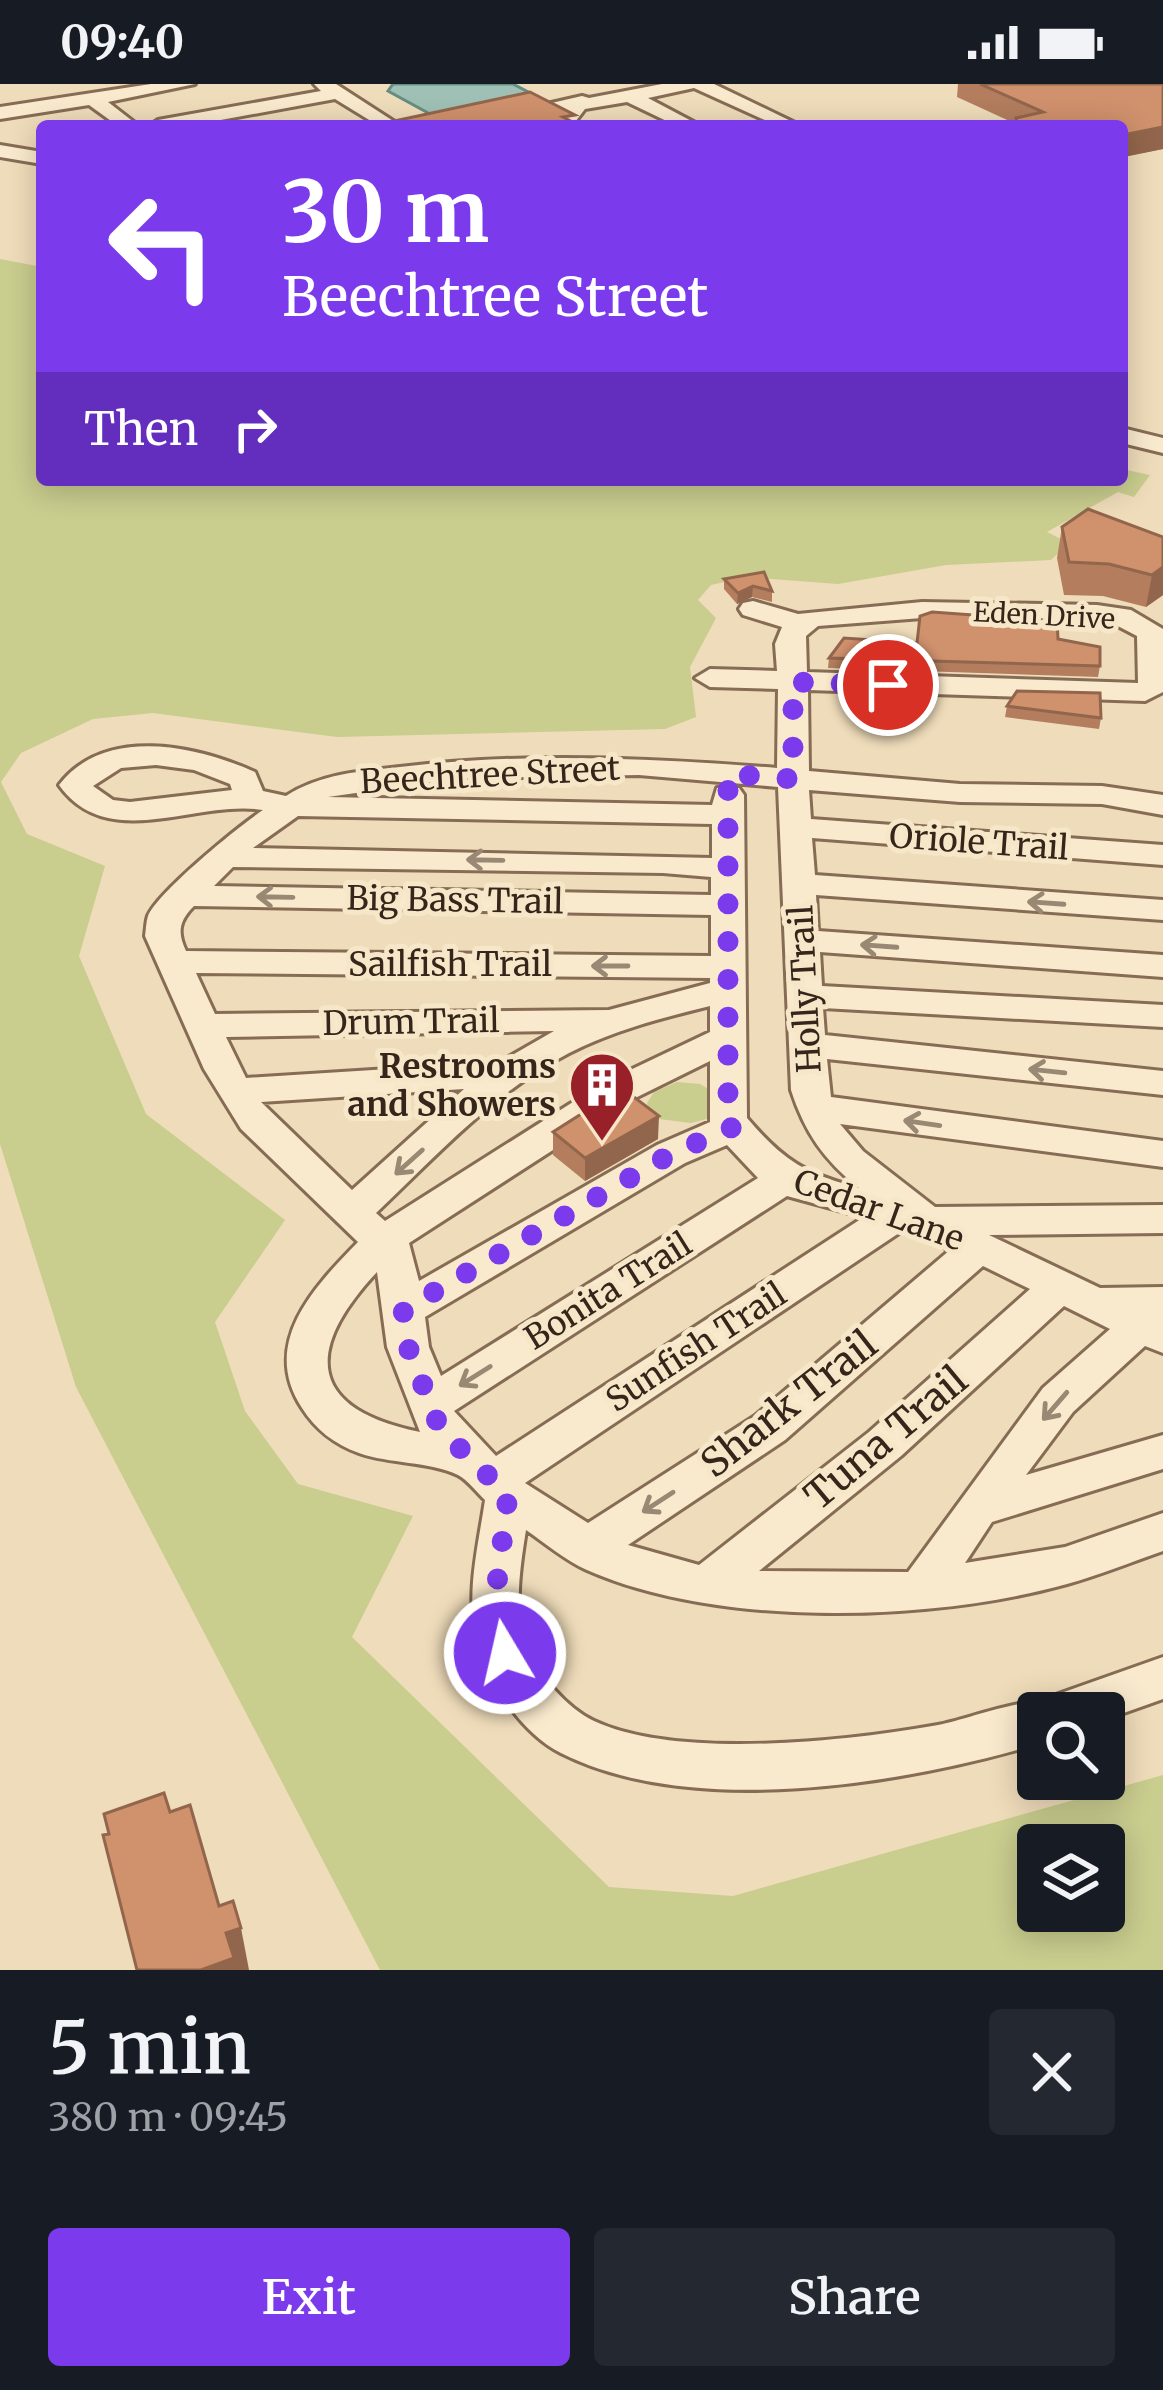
<!DOCTYPE html>
<html lang="en">
<head>
<meta charset="utf-8">
<style>
  body { margin:0; font-family:Merriweather,serif; background:#242831; color:#f1f3f6; height:100vh; display:flex; flex-direction:column; font-size:45px; white-space:nowrap }
  * { box-sizing:border-box; margin:0 }
  p { font-size:39px; color:#9ea1a6 }
  .icon { flex:none; width:66px; height:66px; fill:none; stroke:currentColor; stroke-width:2; stroke-linecap:round; stroke-linejoin:round }
  .map { position:relative; height:1886px; overflow:hidden }
  .details { display:flex; flex-direction:column; background:#171b24; flex:1 }
  .details>* { flex:none }
  .guide { position:absolute; left:36px; top:36px; width:1092px; height:366px; border-radius:12px; box-shadow:0 6px 30px #0003; background:#7c3aed; color:#fff; overflow:hidden }
  .controls { position:absolute; left:1017px; top:1608px; display:grid; gap:24px }
  .controls a { display:grid; place-items:center; width:108px; height:108px; border-radius:12px; background:#171b24; box-shadow:0 6px 30px #0003; font-size:60px }
  .pin { position:absolute; display:grid; place-items:center; width:102px; height:102px; color:#fff; margin:-51px; border:6px solid #fff; border-radius:50%; box-shadow:0 3px 12px #0007 }
  .me { position:absolute; width:132px; margin:-66px; rotate:351deg; stroke-linejoin:round; filter:drop-shadow(0 0 9px #0008) }
  .turn { display:flex; align-items:center; gap:42px; height:252px; padding:0 48px; font-size:54px }
  .turn .icon { width:156px; height:156px; stroke-width:2.5 }
  .turn b { display:block; font-size:84px; line-height:102px }
  .then { display:flex; align-items:center; height:114px; padding:0 48px; background:#0003; gap:24px; font-size:45px }
  .round { display:grid; place-items:center; flex:none; width:126px; height:126px; border-radius:12px; background:#242831 }
  .overview { display:flex; align-items:center; justify-content:space-between; height:204px; padding:0 48px }
  h1 { font-size:72px; font-weight:600; line-height:90px }
  .button { display:flex; gap:24px; margin-top:auto; padding:24px 48px }
  .button a { flex:1; height:138px; border-radius:12px; background:#7c3aed; color:#fff; font-size:48px; font-weight:600; line-height:138px; text-align:center }
  .button a+a { background:#242831; color:#f1f3f6 }
  .status { display:flex; justify-content:space-between; align-items:center; height:84px; padding:0 60px; background:#171b24; direction:ltr }
  .status svg { height:33px; fill:currentColor }
  .map>svg:first-child { display:block }
  .green { fill:#c9cd8e; fill-rule:evenodd }
  .water { fill:#9fc0b4; stroke:#668d81; stroke-width:3 }
  .lines { fill:none; stroke-linecap:round; stroke-linejoin:round }
  .minor-casing { stroke:#866c54; stroke-width:6 }
  .minor { fill:#faeacd; fill-rule:evenodd }
  .wall { fill:#b37d5e }
  .shaded-wall { fill:#92664c }
  .building { fill:#d0916d; stroke:#92664c; stroke-width:3 }
  .oneway { stroke:#988874 }
  .route { stroke:#7c3aed; stroke-width:21; stroke-dasharray:0 37.8 }
  .labels { text-anchor:middle; dominant-baseline:central; stroke-width:10; stroke-linejoin:round; paint-order:stroke }
  .far-street-label { font-size:27px; fill:#35251a; stroke:#f7e7c9 }
  .street-label { font-size:33px; fill:#35251a; stroke:#f7e7c9 }
  .poi-label { font-size:33px; font-weight:bold; fill:#35251a; stroke:#f7e7c9; text-anchor:end }
  .near-street-label { font-size:39px; fill:#35251a; stroke:#f7e7c9 }
</style>
</head>
<body>
<div class="status"><b>09:40</b><svg viewBox="0 0 49 12"><path d="M0 12V9h3v3zM5 12V6h3v6zM10 12V3h3v9zM15 12V0h3v12zM26 1h20v11H26zM47 4h2v5h-2z"/></svg></div>
<div class="map">
<svg width="1163" height="1886" viewBox="0 0 1163 1886">
  <rect width="100%" height="100%" fill="#efdcba"/>
  <g class="green">
    <path d="M0,175L42,183V396H1122V385L1150,391L1134,413L1118,408L1047,448L1069,459L1051,476L946,481L838,500L747,493L711,501L698,516L716,534L690,583L696,633L665,645L337,653L153,629L93,635L21,669L1,698L27,750L105,782L79,872L146,1030L285,1136L215,1238L245,1327L298,1400L413,1432L352,1553L609,1803L733,1812L1163,1691V1886H380L76,1303L0,1060ZM1038,1761H1104V1827H1038Z"/>
    <path d="M677,998L700,1000L715,1009L714,1033L691,1039L651,1034L647,1019L654,1008Z"/>
  </g>
  <path class="water" d="M393,0H513L534,11L430,30L388,7Z"/>
  <g class="lines">
    <g class="minor-casing">
      <g id="minor">
        <path d="M151,0H195L108,18L139,42H118L89,21L0,35V23Z"/>
        <path d="M314,0H336L401,42H379L335,15L188,42H149L158,36L321,7Z"/>
        <path d="M662,0H714L795,39L762,42L767,37L694,4L648,14L701,42H677L627,18L585,25L572,42H553L565,26L487,42H451L582,12L589,14Z"/>
        <path d="M0,61L42,68V80L0,73Z"/>
        <path d="M1122,344L1163,354V369L1122,359Z"/>
        <path d="M753,517L798,530L922,518L1097,521L1131,526L1163,545V608L1145,617L808,606L809,687L960,700L1102,702L1163,711V731L1102,720L960,718L809,706L811,735L1163,761V781L812,754L815,791L1163,816V836L816,811L818,847L1163,871V893L820,868L822,902L1163,921V943L823,924L825,951L1163,987V1011L827,975L831,1013L1163,1057V1083L840,1040L863,1067L935,1123L1163,1121V1149L989,1151L1100,1204L1163,1203V1269L1145,1262L1073,1328L1026,1391L1163,1351V1385L992,1438L965,1479L1065,1463L1163,1429V1467C1131,1478 1100,1491 1067,1500C931,1538 718,1544 587,1486C566,1477 545,1459 526,1446C520,1484 513,1527 527,1564C537,1590 568,1625 594,1637C677,1676 849,1657 938,1641C965,1636 1021,1614 1044,1619L1047,1614L1163,1573V1615L1104,1636V1629H1038V1660C903,1700 692,1735 561,1669C523,1650 490,1601 479,1562C464,1515 478,1464 485,1416C477,1409 468,1396 458,1391C429,1377 389,1380 359,1369C334,1360 316,1346 302,1324C260,1260 313,1204 358,1158L241,1045L204,985L145,852C146,845 146,838 148,832C158,808 239,742 263,726C196,715 108,770 59,701C105,641 197,662 255,688L263,707L286,712C320,690 361,687 400,683C526,668 651,674 777,684L778,605L710,603L695,594L710,585L777,587L775,560L782,543L743,531L739,525L743,519ZM922,534L1114,540L1137,552L1138,599L807,588L806,552L818,542ZM156,681L194,686L230,700L232,706L130,718L113,716L93,702L121,684ZM639,691L778,703L791,1006C805,1049 824,1076 859,1104C804,1089 784,1077 747,1034L744,711L739,704H717L712,721L328,713L460,694ZM298,732L712,740V774L253,764ZM233,783L663,789L711,793V811L214,802ZM194,822L711,831V872L186,867C177,848 179,837 194,822ZM196,889L710,894V899L609,926L215,930ZM710,922V948L603,999L385,1137L376,1129C436,1072 495,1007 569,969C614,946 662,934 710,922ZM554,947L500,978L246,994L226,953ZM710,977V1038L657,1061L419,1197L409,1159L629,1017ZM464,1005L352,1106L261,1018ZM727,1061L758,1094L441,1292L429,1263L425,1233L685,1079ZM787,1112L864,1133L496,1372L454,1327ZM905,1145L950,1166L755,1332L588,1439L525,1399ZM983,1182L1030,1205L869,1348L699,1481L628,1461L785,1356ZM377,1188L387,1263L420,1348C307,1325 304,1266 377,1188ZM1064,1222L1110,1245L1043,1304L908,1488L759,1487L901,1372Z"/>
      </g>
    </g>
    <use href="#minor" class="minor"/>
  </g>
  <g class="wall">
    <path d="M958,0H1163V65L1122,73V42H1015L1016,40L957,13Z"/>
    <path d="M1062,443L1163,453V511L1146,523L1103,512L1064,511L1057,474Z"/>
    <path d="M724,495L772,507V518L752,513L737,520L724,505Z"/>
    <path d="M1058,555L1100,582L1098,593L828,584L829,574L917,559Z"/>
    <path d="M926,604L924,631L852,630L853,619Z"/>
    <path d="M1007,622L1101,634L1099,645L1005,633Z"/>
    <path d="M553,1048L658,1055L585,1097L553,1071Z"/>
  </g>
  <g class="shaded-wall">
    <path d="M1163,43V65L1124,73L1128,50Z"/>
    <path d="M1163,483V511L1146,523L1152,491Z"/>
    <path d="M753,502L752,513L737,520L738,509Z"/>
    <path d="M659,1032L658,1055L585,1097V1074Z"/>
    <path d="M241,1844L249,1886H201L226,1849Z"/>
  </g>
  <g class="building">
    <path d="M980,0H1163V43L1128,50L1122,49V42H1044L1017,39L1016,34L1043,28Z"/>
    <path d="M530,8L575,31L563,33L580,42H371Z"/>
    <path d="M1088,425L1163,453V483L1152,491L1109,480L1069,478L1062,443Z"/>
    <path d="M764,488L772,507L753,502L738,509L724,495Z"/>
    <path d="M932,528L1057,537L1058,555L1100,563V582L829,574L844,554L917,559L920,532Z"/>
    <path d="M857,601L926,604L925,621L853,619Z"/>
    <path d="M1017,607L1100,609L1101,634L1007,622Z"/>
    <path d="M622,1004L659,1032L585,1074L553,1048Z"/>
    <path d="M164,1709L170,1728L190,1721L219,1822L233,1817L241,1844L226,1849L234,1874L201,1886H137L103,1751L109,1750L104,1730Z"/>
  </g>
  <defs><path id="oneway-shaft" d="M-6 0H5M1.5-3L5.5 0L1.5 3" fill="none" stroke-width="1.6" stroke-linecap="round" stroke-linejoin="round" transform="scale(3)"/></defs>
  <g class="oneway">
    <use href="#oneway-shaft" transform="translate(485 776) rotate(-179)"/>
    <use href="#oneway-shaft" transform="translate(275 813) rotate(-179)"/>
    <use href="#oneway-shaft" transform="translate(1046 819) rotate(-176)"/>
    <use href="#oneway-shaft" transform="translate(879 862) rotate(-176)"/>
    <use href="#oneway-shaft" transform="translate(610 882) rotate(-180)"/>
    <use href="#oneway-shaft" transform="translate(1047 987) rotate(-174)"/>
    <use href="#oneway-shaft" transform="translate(922 1039) rotate(-172)"/>
    <use href="#oneway-shaft" transform="translate(409 1078) rotate(138)"/>
    <use href="#oneway-shaft" transform="translate(475 1292) rotate(148)"/>
    <use href="#oneway-shaft" transform="translate(1055 1322) rotate(131)"/>
    <use href="#oneway-shaft" transform="translate(658 1418) rotate(147)"/>
  </g>
  <g class="lines">
    <path class="route" d="M505,1569L494,1523L508,1411L440,1345L408,1263L403,1226L671,1070L733,1043L728,1036V690L793,695V598L888,601"/>
  </g>
  <defs>
    <g id="building-pin" transform="scale(3.45)"><path d="M0 17L-7.5 6A9.5 9.5 0 1 1 7.5 6Z" fill="#982129" stroke="#f7e7c9"/><path d="M-4-6H4V6H1V3H-1V6H-4ZM-2.5-4.3h1.7v1.8h-1.7ZM.8-4.3h1.7v1.8H.8ZM-2.5-1h1.7V.8h-1.7ZM.8-1h1.7V.8H.8Z" fill="#fff"/></g>
  </defs>
  <g fill-rule="evenodd">
    <use href="#building-pin" x="602" y="1001"/>
  </g>
  <g class="labels">
    <g class="far-street-label">
      <text transform="translate(1044 531) rotate(3)">Eden Drive</text>
    </g>
    <g class="street-label">
      <text transform="translate(490 691) rotate(-3)">Beechtree Street</text>
      <text transform="translate(979 758) rotate(4)">Oriole Trail</text>
      <text transform="translate(455 816) rotate(1)">Big Bass Trail</text>
      <text x="450" y="880">Sailfish Trail</text>
      <text transform="translate(805 905) rotate(-93)">Holly Trail</text>
      <text transform="translate(411 938) rotate(-1)">Drum Trail</text>
      <text transform="translate(879 1126) rotate(20)">Cedar Lane</text>
      <text transform="translate(608 1207) rotate(-32)">Bonita Trail</text>
      <text transform="translate(696 1263) rotate(-33)">Sunfish Trail</text>
    </g>
    <g class="poi-label">
      <text x="556" y="982">Restrooms<tspan x="556" dy="38">and Showers</tspan></text>
    </g>
    <g class="near-street-label">
      <text transform="translate(789 1320) rotate(-38)">Shark Trail</text>
      <text transform="translate(886 1354) rotate(-40)">Tuna Trail</text>
    </g>
  </g>
</svg>
<div class="controls">
<a><svg class="icon" aria-label="search" viewBox="0 0 24 24"><circle cx="10" cy="10" r="6"/><path d="M15 15l6 6"/></svg></a>
<a><svg class="icon" aria-label="layers" viewBox="0 0 24 24"><path d="M12 4l9 5-9 5-9-5zM3 14l9 5 9-5"/></svg></a>
</div>
<div class="pin" style="left:888px;top:601px;background:#d93025"><svg class="icon" aria-label="arrive" viewBox="0 0 24 24"><path d="M6 21V4h12l-3 4 3 4H6"/></svg></div>
<svg class="me" style="left:505px;top:1569px" viewBox="-20 -20 40 40"><circle r="17" fill="#7c3aed" stroke="#fff" stroke-width="3"/><path d="M0-11L8 9 0 5-8 9z" fill="#fff"/></svg>
<div class="guide">
<div class="turn"><svg class="icon" aria-label="left" viewBox="0 0 24 24"><path d="M17 20v-9H6M10 6l-5 5 5 5"/></svg><div><b>30 m</b>Beechtree Street</div></div>
<div class="then">Then<svg class="icon" aria-label="right" viewBox="0 0 24 24"><path d="M7 20v-9h11M14 6l5 5-5 5"/></svg></div>
</div>
</div>
<section class="details">
<div class="overview"><div><h1>5 min</h1><p>380 m · 09:45</p></div><a class="round"><svg class="icon" aria-label="close" viewBox="0 0 24 24"><path d="M6 6l12 12M18 6L6 18"/></svg></a></div>
<div class="button"><a>Exit</a><a>Share</a></div>
</section>
</body>
</html>
